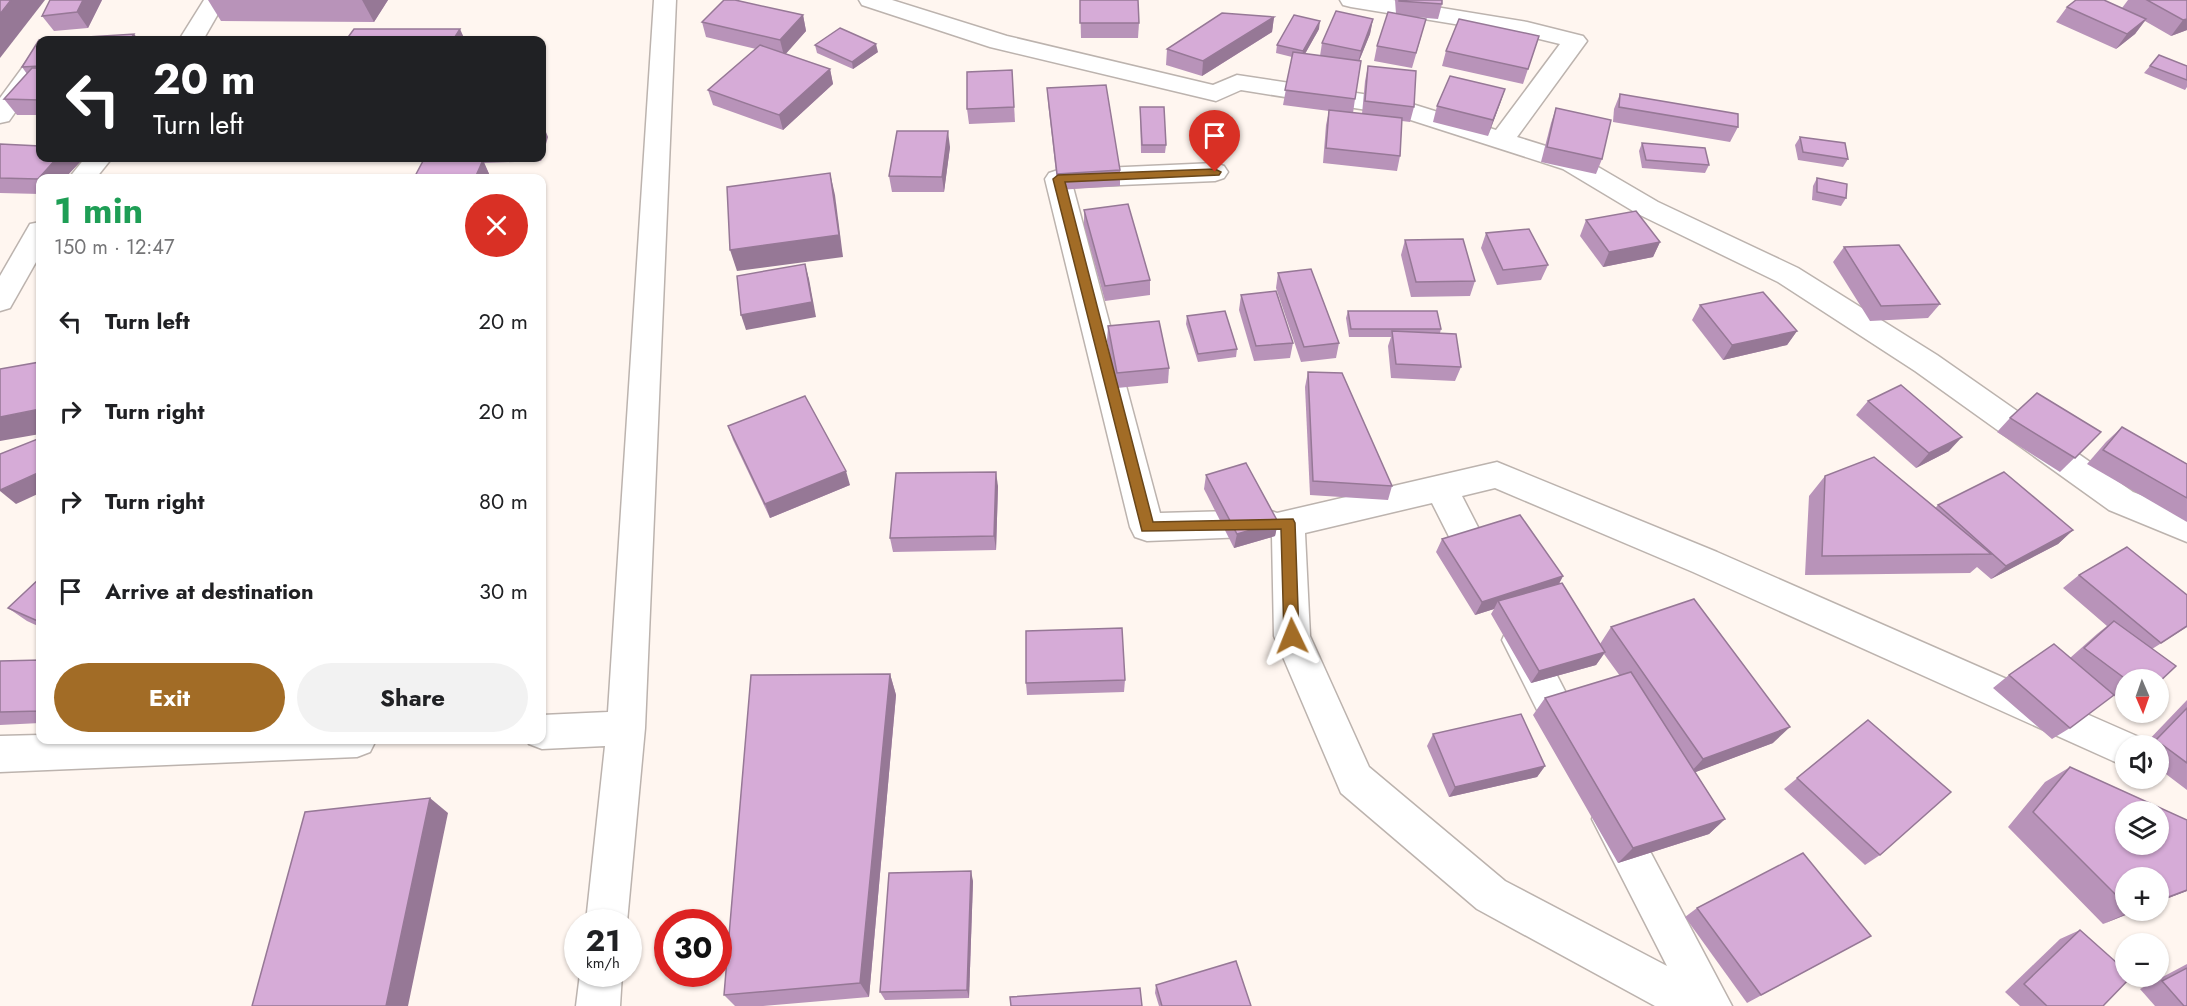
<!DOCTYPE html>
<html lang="en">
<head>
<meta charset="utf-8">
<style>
  body { margin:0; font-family:Jost,sans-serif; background:#f2f2f2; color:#202124; height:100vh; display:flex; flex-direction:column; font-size:22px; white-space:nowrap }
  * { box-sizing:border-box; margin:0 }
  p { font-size:20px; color:#757577 }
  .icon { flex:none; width:33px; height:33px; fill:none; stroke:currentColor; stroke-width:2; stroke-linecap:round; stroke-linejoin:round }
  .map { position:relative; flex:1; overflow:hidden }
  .panel { position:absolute; left:36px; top:174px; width:510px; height:570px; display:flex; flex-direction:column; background:#fff; border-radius:12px; box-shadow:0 2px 4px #0004 }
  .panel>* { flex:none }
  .banner { position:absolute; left:36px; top:36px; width:510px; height:126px; border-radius:12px; box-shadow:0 2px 4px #0004; background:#202124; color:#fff; overflow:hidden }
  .needle { width:39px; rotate:178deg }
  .tools { position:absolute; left:2115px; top:669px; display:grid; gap:12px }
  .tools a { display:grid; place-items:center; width:54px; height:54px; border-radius:50%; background:#fff; box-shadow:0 2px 4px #0004; font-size:30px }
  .speed { position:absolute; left:564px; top:909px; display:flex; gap:12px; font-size:30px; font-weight:700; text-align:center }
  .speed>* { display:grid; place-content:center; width:78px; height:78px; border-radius:50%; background:#fff; box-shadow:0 2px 4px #0004; line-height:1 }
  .speed small { font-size:15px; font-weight:400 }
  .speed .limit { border:9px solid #d22; background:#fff; color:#111 }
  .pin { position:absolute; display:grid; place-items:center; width:51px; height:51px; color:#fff; margin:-62px -26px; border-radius:50% 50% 50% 0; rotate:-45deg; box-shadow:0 0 6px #0007 }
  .pin .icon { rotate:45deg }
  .me { position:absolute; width:66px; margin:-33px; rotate:358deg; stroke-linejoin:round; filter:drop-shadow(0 0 4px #0008) }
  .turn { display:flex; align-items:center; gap:21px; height:126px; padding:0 18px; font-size:27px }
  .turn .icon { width:78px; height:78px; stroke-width:2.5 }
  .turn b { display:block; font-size:42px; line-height:51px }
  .round { display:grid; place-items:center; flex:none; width:63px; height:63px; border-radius:32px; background:#f2f2f2 }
  .head { display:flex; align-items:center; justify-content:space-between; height:102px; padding:0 18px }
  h1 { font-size:36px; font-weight:700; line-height:45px; color:#1e9e55 }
  .action { display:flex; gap:12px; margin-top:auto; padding:12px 18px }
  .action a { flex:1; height:69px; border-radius:36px; background:#a26c26; color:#fff; font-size:24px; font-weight:700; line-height:69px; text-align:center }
  .action a+a { background:#f2f2f2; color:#202124 }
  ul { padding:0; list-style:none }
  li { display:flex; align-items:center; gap:18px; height:90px; padding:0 18px }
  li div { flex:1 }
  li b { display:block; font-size:22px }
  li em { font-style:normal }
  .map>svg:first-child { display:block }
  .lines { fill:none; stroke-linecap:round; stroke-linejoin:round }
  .street-casing { stroke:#bcb3ae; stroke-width:3 }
  .street { fill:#fff; fill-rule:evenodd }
  .wall { fill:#b893b9 }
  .shaded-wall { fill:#967896 }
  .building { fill:#d6abd7; stroke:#967896; stroke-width:1.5; fill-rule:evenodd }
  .route { fill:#a26c26; stroke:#694619; stroke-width:1.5 }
</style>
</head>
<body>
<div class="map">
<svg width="2187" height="1006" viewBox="0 0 2187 1006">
  <rect width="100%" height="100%" fill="#fff6f0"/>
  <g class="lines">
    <g class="street-casing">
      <g id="street">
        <path d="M204,0H226L203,40H179Z"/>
        <path d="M654,0H676L645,728L627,922H586L605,746L542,749L529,744L527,740H542V715L608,712Z"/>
        <path d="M859,0H892L1007,36L1213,85L1237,75L1396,99L1496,130L1560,44L1527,36L1351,7L1343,5L1340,0H1393L1527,22L1583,36L1587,41L1517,137L1581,157L1658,202L1798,268L1937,355L2133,492L2187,513V542L2109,510L1915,371L1778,282L1638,214L1563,169L1392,114L1241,90L1216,101L990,47L862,5Z"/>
        <path d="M40,54V77L9,121L0,123V98L31,56Z"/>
        <path d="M85,158H112L96,178H69Z"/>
        <path d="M1215,163L1224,166L1228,172L1224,178L1215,181L1073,187L1160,513L1268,510L1277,513L1497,462L1717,552L2139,737L2143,746H2126V766L2113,761L1693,572L1495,488L1462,496L1500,570L1495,580L1483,584L1471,580L1432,503L1305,533L1310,636L1369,767L1505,881L1667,966L1592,819L1598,806L1612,800L1626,806L1732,1006H1655L1477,909L1341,793L1274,636L1272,536L1147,541L1135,537L1130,527L1045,179L1049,173L1058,170Z"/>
        <path d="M40,222V255L10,308L0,311V276L30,224Z"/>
        <path d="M1520,624L1533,629L1582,724L1588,736L1582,748L1569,753L1556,748L1502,640L1507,629Z"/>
        <path d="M40,735V740H376L370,752L357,757L0,772V736Z"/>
        <path d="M580,974H622L620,1006H576Z"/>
      </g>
    </g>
    <use href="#street" class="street"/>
  </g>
  <g class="wall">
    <path d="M102,0L88,28L54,31L42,16Z"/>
    <path d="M208,0H388L374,22L221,21Z"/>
    <path d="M1080,0L1139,23L1138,38H1081Z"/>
    <path d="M1395,0H1442V4L1438,19L1415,17L1422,34L1412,68L1374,61L1377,46L1396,14Z"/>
    <path d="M2128,0H2187V30L2171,36L2145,21L2135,34L2116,49L2056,22L2067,7L2122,8Z"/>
    <path d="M803,15L806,31L785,54L830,69L833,84L783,130L713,105L708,90L756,49L706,37L702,22Z"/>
    <path d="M1274,17L1272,32L1202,76L1166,65L1167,49Z"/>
    <path d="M1373,19L1370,34L1359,61L1355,99L1353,113L1362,114L1365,81L1368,66L1414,107L1410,122L1402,121L1400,156L1397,171L1323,163L1326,125L1329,111L1283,105L1292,57L1276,53L1277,45L1319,29L1305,54L1320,56L1322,43Z"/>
    <path d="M1539,36L1523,84L1442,66L1446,51Z"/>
    <path d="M40,40V115H17L4,99L27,74L22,67Z"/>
    <path d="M815,45L878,52L853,69L817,53Z"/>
    <path d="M2150,66H2187V87L2185,90L2144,73Z"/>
    <path d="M1012,70L1015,122L969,124L967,109Z"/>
    <path d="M1047,88L1120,170V186L1058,190L1048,103Z"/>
    <path d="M1505,89L1488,136L1433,122L1437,106Z"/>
    <path d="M1620,94L1738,127L1730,142L1613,122L1614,109Z"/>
    <path d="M1140,107L1166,145L1165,153H1141Z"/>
    <path d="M1556,108L1602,159L1596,174L1541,162L1551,123Z"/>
    <path d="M548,137L541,161L484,163L490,176L441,161L440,158H542Z"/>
    <path d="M1800,137L1848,159L1843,167L1798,160L1795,145Z"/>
    <path d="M1642,143L1709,165L1705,173L1642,168L1639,151Z"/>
    <path d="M0,144L40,158H76L80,162L65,178H40V194L0,193Z"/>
    <path d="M950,147L944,192H892L889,176Z"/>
    <path d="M1817,178L1846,198L1841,206L1812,200L1813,186Z"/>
    <path d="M1084,210L1150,280V295L1105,301L1084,225Z"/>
    <path d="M1586,220L1660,242L1653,257L1603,267L1580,236Z"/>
    <path d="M1486,233L1548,265L1541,280L1497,285L1481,248Z"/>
    <path d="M1405,240L1475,281L1470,296L1411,297L1401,255Z"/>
    <path d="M1844,247L1940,304L1928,318L1870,321L1833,262Z"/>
    <path d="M1278,273L1339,343L1336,358L1301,362L1276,288Z"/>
    <path d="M1241,295L1293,343L1290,358L1254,361L1239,310Z"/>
    <path d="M1700,305L1797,331L1787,345L1723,360L1692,320Z"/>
    <path d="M1348,311L1441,329L1440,333L1461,367L1455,381L1391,378L1388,346L1391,337H1349L1346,318Z"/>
    <path d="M1187,316L1237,349L1236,357L1198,362L1186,324Z"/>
    <path d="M1108,326L1169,368L1168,383L1117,388L1107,341Z"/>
    <path d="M1308,372L1392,486L1388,500L1310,495L1305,387Z"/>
    <path d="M1868,401L1949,451L1916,468L1856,415Z"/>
    <path d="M2010,418L2101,432L2060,472L1997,432Z"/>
    <path d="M728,426L850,485L770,518L733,440Z"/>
    <path d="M2122,427L2187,464V522L2087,464L2106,442Z"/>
    <path d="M1206,475L1278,522L1275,536L1234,548L1204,489Z"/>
    <path d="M1825,476L1935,508L1938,505L2073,530L2058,544L1991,579L1977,567L1970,573L1805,575L1809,496Z"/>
    <path d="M998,486L996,550L893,552L890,538Z"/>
    <path d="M1442,539L1563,576L1559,584L1600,644L1611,627L1773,743L1695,772L1725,819L1709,834L1618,863L1533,715L1545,698L1620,676L1604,654L1596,665L1531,683L1491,614L1494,609L1475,615L1436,552Z"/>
    <path d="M2079,575L2187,595V627L2152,649L2158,680H2126V705L2113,695L2070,728L2052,739L1993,688L2009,675L2070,658L2097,634L2107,626L2063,588Z"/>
    <path d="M40,578V627L27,621L8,608Z"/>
    <path d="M40,660V723L0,725V661Z"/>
    <path d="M890,674L896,695L869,997L763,1006H735L724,995Z"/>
    <path d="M1125,680L1124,692L1027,695L1026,683Z"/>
    <path d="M2187,700V790L2158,768V746H2143Z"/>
    <path d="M1868,720L1880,855L1865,865L1784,789Z"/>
    <path d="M1433,734L1545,766L1537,777L1449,797L1427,746Z"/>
    <path d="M2070,767L2187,820V891L2158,902L2126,878V910H2138L2103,924L2008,827L2045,782Z"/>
    <path d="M973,881L969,998L885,1000L880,992Z"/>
    <path d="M1697,908L1871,936L1747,1003L1685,917Z"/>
    <path d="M2080,930L2103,1006H2020L2005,992L2060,939Z"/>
    <path d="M2187,964V1006H2155L2140,989Z"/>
    <path d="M1156,985L1251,1006H1159L1155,993Z"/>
  </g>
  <g class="shaded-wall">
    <path d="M11,0H45L0,58V14Z"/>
    <path d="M83,0H102L88,28L77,12Z"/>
    <path d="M362,0H388L374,22Z"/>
    <path d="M803,15L806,31L784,56L780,40Z"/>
    <path d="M1274,17L1272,32L1202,76L1203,61Z"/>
    <path d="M1373,19L1370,34L1357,66L1361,51Z"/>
    <path d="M2146,19L2135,34L2116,49L2127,34Z"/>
    <path d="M2187,19V30L2171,36L2183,20Z"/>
    <path d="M1320,21L1319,29L1302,59L1303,51Z"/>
    <path d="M460,29L465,40H453Z"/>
    <path d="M134,34L139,40H130Z"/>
    <path d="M876,44L878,52L853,69L852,62Z"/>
    <path d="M830,69L833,84L783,130L779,115Z"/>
    <path d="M1505,89L1500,104L1488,136L1493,120Z"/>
    <path d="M542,122L548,137L541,161L539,158H542Z"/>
    <path d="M948,131L950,147L944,192L942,177Z"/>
    <path d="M57,158H76L80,162L65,178H40V182L38,179Z"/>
    <path d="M483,160L490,176L489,178H475Z"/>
    <path d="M830,173L835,195L843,257L737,271L730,250Z"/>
    <path d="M1660,242L1653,257L1603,267L1609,252Z"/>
    <path d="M805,264L809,279L816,317L746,330L741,315Z"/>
    <path d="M1797,331L1787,345L1723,360L1732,345Z"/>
    <path d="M40,409V434L0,441V417Z"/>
    <path d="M1962,437L1949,451L1916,468L1929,453Z"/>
    <path d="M846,471L850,485L770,518L765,504Z"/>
    <path d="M40,472V493L16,504L0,491V490Z"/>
    <path d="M996,472L998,486L996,550L994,536Z"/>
    <path d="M1278,522L1275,536L1234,548L1237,534Z"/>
    <path d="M2073,530L2058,544L1991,579L2006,566Z"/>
    <path d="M1563,576L1556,589L1498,601L1494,609L1475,615L1482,602Z"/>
    <path d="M1605,652L1596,665L1531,683L1539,671Z"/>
    <path d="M890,674L896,695L869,997L860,983Z"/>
    <path d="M1790,727L1773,743L1688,775L1703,759Z"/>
    <path d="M1545,766L1537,777L1449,797L1455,787Z"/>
    <path d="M430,798L448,813L408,1006H386Z"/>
    <path d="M1725,819L1709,834L1618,863L1633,848Z"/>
    <path d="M971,871L973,881L969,998L967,990Z"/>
    <path d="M2187,890V891L2158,902V901Z"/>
    <path d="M2133,910H2138L2103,924L2132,911Z"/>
  </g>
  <g class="building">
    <path d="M0,0H11L0,14Z"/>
    <path d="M50,0H83L77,12L42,16Z"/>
    <path d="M724,0H735L803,15L780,40L702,22Z"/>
    <path d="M1080,0H1138L1139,23H1080Z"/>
    <path d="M1399,0H1442V4L1399,1Z"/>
    <path d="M2076,0H2104L2146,19L2127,34L2067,7Z"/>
    <path d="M2147,0H2187V19L2183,20Z"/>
    <path d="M1336,11L1373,19L1361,51L1322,43Z"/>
    <path d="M1388,12L1426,19L1416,53L1377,46Z"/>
    <path d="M1222,13L1274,17L1203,61L1167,49Z"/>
    <path d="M1294,15L1320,21L1303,51L1277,45Z"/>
    <path d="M1459,19L1539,36L1528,69L1446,51Z"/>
    <path d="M840,28L876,44L852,62L815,45Z"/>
    <path d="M354,29H460L453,40H346Z"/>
    <path d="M134,34L130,40H40V66L22,67L39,40Z"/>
    <path d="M760,45L830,69L779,115L708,90Z"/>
    <path d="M1293,52L1361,61L1355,99L1285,90Z"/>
    <path d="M2159,55L2187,66V80L2150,66Z"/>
    <path d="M1368,66L1416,71L1414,107L1365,101Z"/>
    <path d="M32,68H40V100L4,99Z"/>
    <path d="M1012,70L1014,107L967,109V72Z"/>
    <path d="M1450,76L1505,89L1493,120L1437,106Z"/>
    <path d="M1106,85L1120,170L1057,174L1047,88Z"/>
    <path d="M1620,94L1738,114V127L1619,107Z"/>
    <path d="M1140,107H1164L1166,145H1142Z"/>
    <path d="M1556,108L1611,120L1602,159L1547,147Z"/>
    <path d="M1329,110L1402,118L1400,156L1326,148Z"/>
    <path d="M897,131H948L942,177L889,176Z"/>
    <path d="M1800,137L1845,143L1848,159L1803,152Z"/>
    <path d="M1642,143L1705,148L1709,165L1646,160Z"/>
    <path d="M0,144L40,146V158H57L38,179L0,178Z"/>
    <path d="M483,160L475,178H414L423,161Z"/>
    <path d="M830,173L839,235L730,250L727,187Z"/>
    <path d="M1817,178L1847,184L1846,198L1817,192Z"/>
    <path d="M1128,204L1150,280L1105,286L1084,210Z"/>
    <path d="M1636,211L1660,242L1609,252L1586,220Z"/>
    <path d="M1529,229L1548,265L1503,270L1486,233Z"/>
    <path d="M1463,239L1475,281L1416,282L1405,240Z"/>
    <path d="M1899,245L1940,304L1881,306L1844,247Z"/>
    <path d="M805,264L812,302L741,315L737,276Z"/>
    <path d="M1311,269L1339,343L1304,347L1278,273Z"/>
    <path d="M1276,291L1293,343L1256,346L1241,295Z"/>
    <path d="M1763,292L1797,331L1732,345L1700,305Z"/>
    <path d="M1225,311L1237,349L1198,354L1187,316Z"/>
    <path d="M1348,311H1437L1441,329H1351Z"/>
    <path d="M1159,321L1169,368L1117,373L1108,326Z"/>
    <path d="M1392,331L1456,334L1461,367L1396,364Z"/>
    <path d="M40,362V409L0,417V369Z"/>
    <path d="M1308,372L1342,373L1392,486L1313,481Z"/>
    <path d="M1901,385L1962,437L1929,453L1868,401Z"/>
    <path d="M2037,393L2101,432L2075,458L2010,418Z"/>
    <path d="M805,396L846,471L765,504L728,426Z"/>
    <path d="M2122,427L2187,464V498L2103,450Z"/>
    <path d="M40,438V472L0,490V454Z"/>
    <path d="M1874,457L1991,554L1822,556L1825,476Z"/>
    <path d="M1246,463L1278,522L1237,534L1206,475Z"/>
    <path d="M996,472L994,536L890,538L896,473Z"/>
    <path d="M2004,472L2073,530L2006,566L1938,505Z"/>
    <path d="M1520,515L1563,576L1482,602L1442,539Z"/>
    <path d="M2127,547L2187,595V626L2161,643L2079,575Z"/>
    <path d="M40,578V622L8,608Z"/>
    <path d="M1562,583L1605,652L1539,671L1498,601Z"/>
    <path d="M1694,599L1790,727L1703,759L1611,627Z"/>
    <path d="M2114,621L2176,666L2158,683V680H2127L2084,648Z"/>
    <path d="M1122,628L1125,680L1026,683V631Z"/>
    <path d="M2054,644L2114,695L2070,728L2009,675Z"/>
    <path d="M40,660V711L0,712V661Z"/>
    <path d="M1631,672L1725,819L1633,848L1545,698Z"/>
    <path d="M890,674L860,983L724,995L751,675Z"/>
    <path d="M2187,708V763L2156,740Z"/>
    <path d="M1521,714L1545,766L1455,787L1433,734Z"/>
    <path d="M1868,720L1951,792L1880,855L1797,778Z"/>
    <path d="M2070,767L2187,820V890L2158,901V878H2126V905L2033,812ZM2126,812H2158V844H2126Z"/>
    <path d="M430,798L386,1006H252L305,812Z"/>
    <path d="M1803,853L1871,936L1761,995L1697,908Z"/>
    <path d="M971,871L967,990L880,992L889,873Z"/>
    <path d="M2080,930L2126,971V976H2132L2103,1006H2047L2024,984Z"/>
    <path d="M1236,961L1251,1006H1162L1156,985Z"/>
    <path d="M2187,968V1006H2184L2162,981Z"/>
    <path d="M1140,988L1142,1006H1011L1010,997Z"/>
  </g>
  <path class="route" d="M1215,169L1221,172L1219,175L1065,182L1153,522L1293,519L1295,523L1299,636L1297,641L1292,642L1286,641L1284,636L1281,529L1142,531L1053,179L1058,175Z"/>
</svg>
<div class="tools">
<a><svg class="needle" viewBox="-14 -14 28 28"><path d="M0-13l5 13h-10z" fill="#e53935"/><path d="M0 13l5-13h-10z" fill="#757577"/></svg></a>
<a><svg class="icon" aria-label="sound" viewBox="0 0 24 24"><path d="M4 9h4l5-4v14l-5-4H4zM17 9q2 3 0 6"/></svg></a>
<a><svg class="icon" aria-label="layers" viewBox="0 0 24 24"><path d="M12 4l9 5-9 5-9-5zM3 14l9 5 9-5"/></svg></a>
<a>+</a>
<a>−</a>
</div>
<div class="speed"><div>21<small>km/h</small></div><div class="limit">30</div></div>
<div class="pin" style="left:1215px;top:172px;background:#d93025"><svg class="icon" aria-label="arrive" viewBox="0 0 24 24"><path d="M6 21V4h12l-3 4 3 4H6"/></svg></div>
<svg class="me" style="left:1292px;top:636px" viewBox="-20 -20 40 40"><path d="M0-17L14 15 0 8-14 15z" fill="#a26c26" stroke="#fff" stroke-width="4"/></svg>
<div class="banner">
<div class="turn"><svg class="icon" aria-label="left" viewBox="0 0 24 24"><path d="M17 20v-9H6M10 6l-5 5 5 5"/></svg><div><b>20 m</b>Turn left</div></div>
</div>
<section class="panel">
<div class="head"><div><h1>1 min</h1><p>150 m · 12:47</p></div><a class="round" style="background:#d93025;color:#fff"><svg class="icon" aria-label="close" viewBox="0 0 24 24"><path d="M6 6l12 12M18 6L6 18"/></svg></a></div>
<ul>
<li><svg class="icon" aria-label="left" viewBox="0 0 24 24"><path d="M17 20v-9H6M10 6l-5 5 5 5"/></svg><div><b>Turn left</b></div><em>20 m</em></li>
<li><svg class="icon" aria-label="right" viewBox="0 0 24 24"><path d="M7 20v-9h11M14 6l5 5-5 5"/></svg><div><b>Turn right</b></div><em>20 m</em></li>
<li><svg class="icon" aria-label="right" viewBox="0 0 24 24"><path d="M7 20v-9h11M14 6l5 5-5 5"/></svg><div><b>Turn right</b></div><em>80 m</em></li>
<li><svg class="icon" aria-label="arrive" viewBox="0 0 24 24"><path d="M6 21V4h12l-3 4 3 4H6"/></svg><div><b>Arrive at destination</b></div><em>30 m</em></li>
</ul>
<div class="action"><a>Exit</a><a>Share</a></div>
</section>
</div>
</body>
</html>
